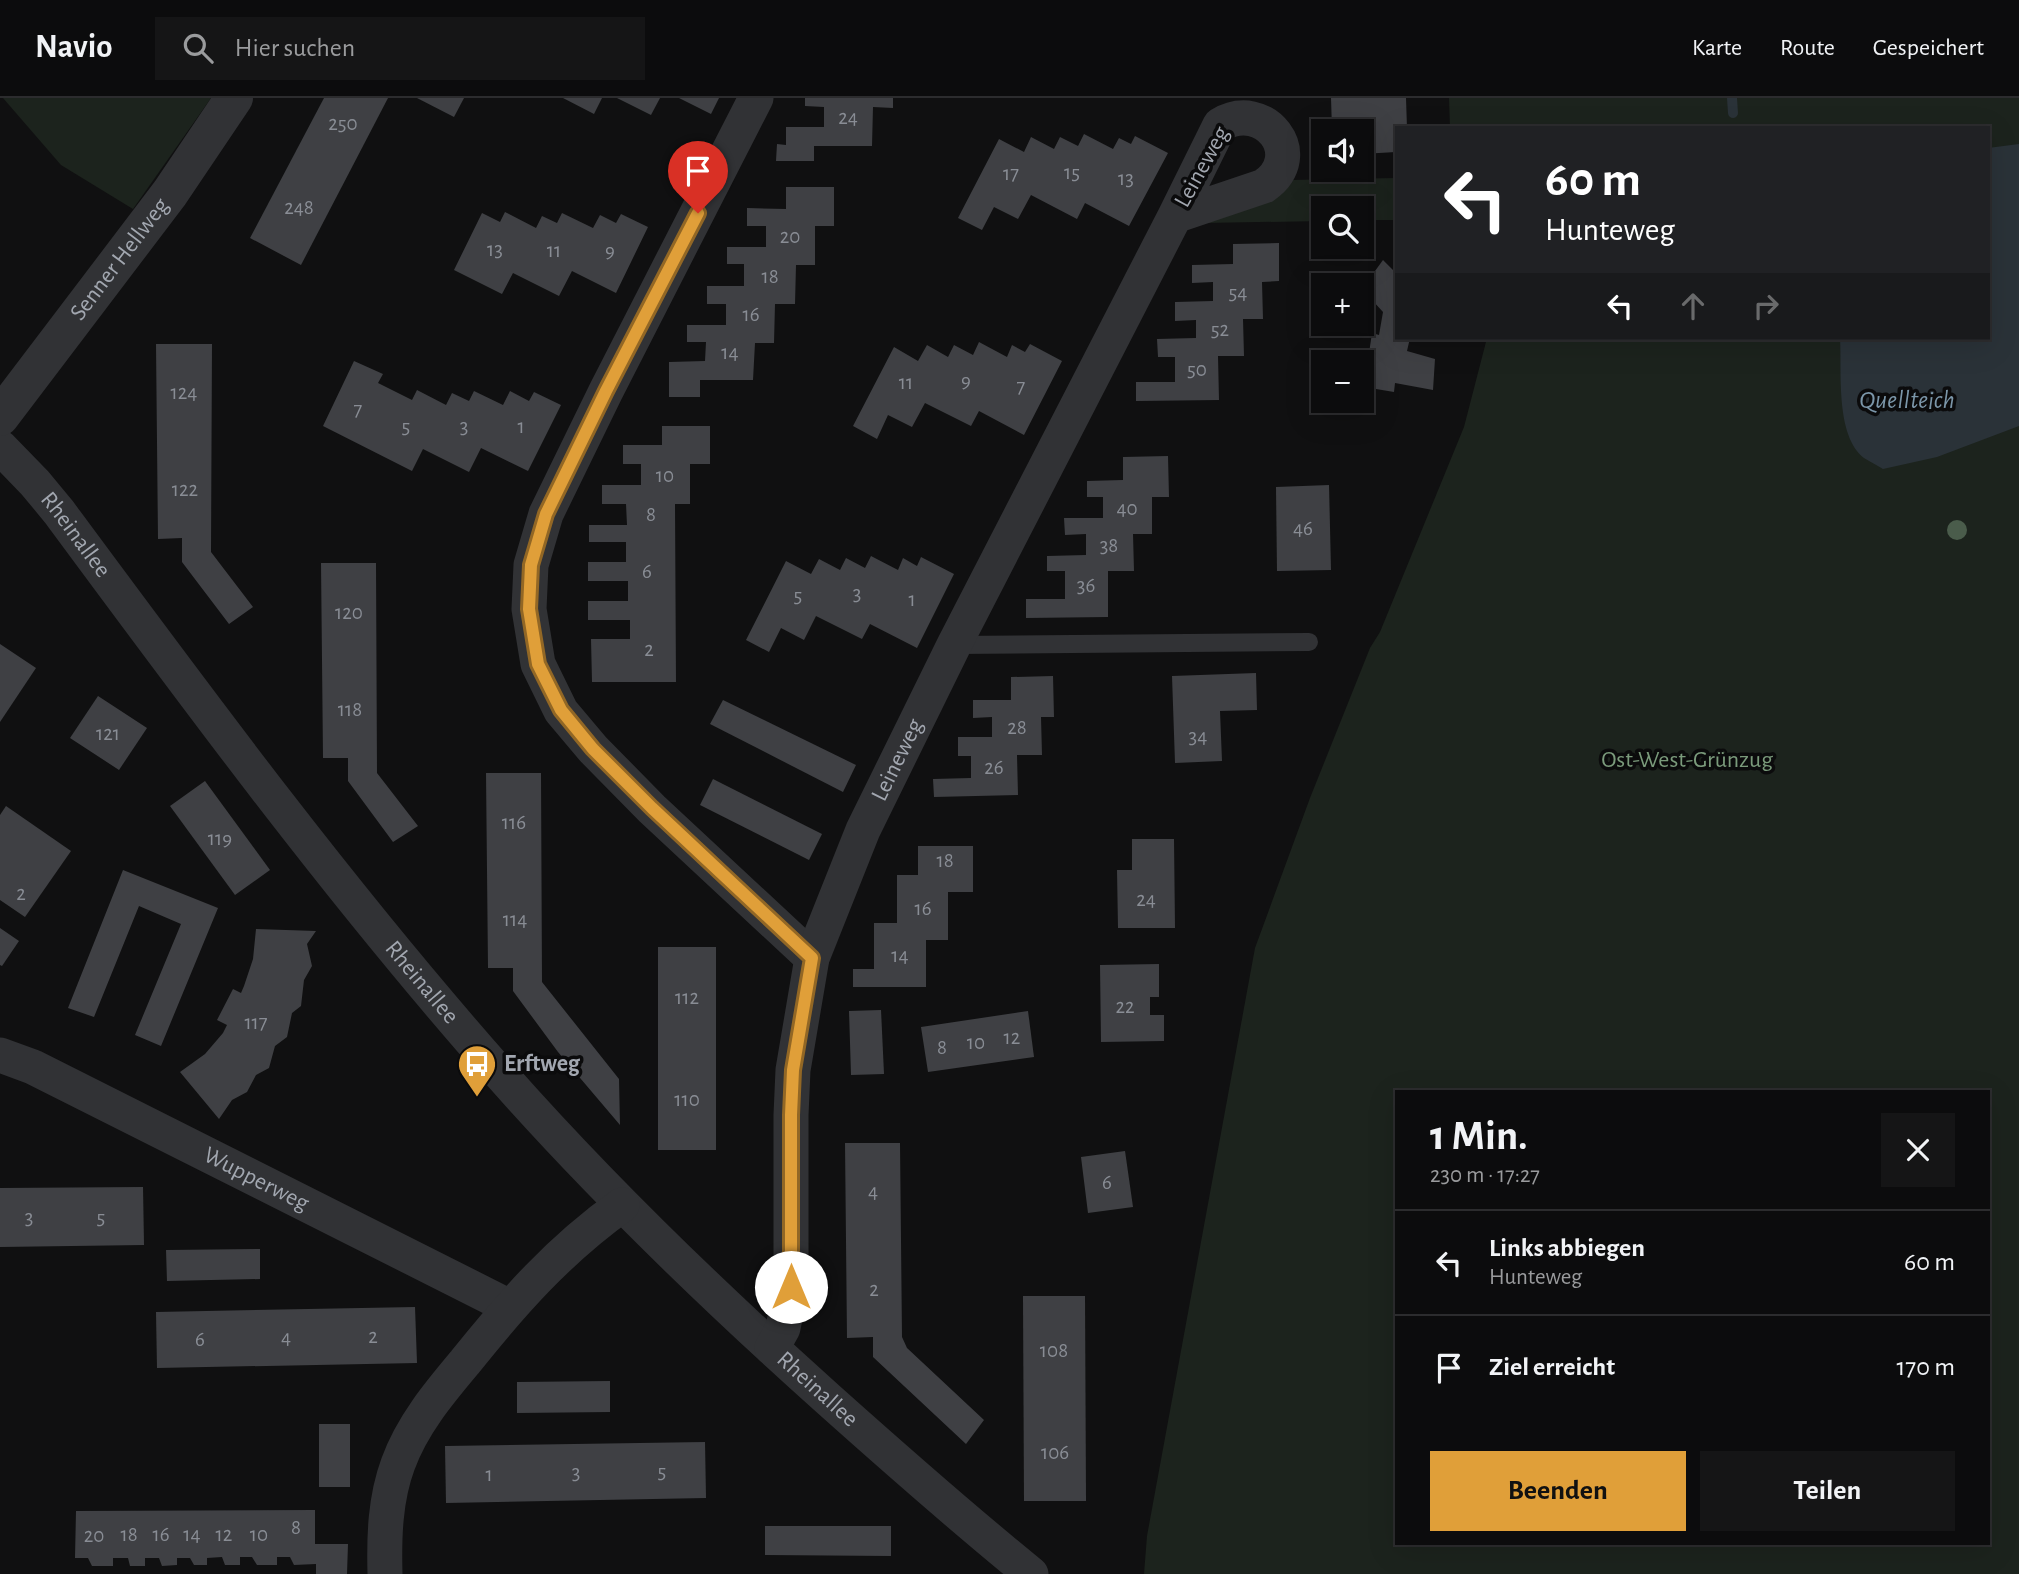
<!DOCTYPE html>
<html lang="de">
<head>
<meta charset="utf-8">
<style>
  body { margin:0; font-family:"Alegreya Sans",sans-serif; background:#151516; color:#f1f3f6; height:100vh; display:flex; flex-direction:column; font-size:26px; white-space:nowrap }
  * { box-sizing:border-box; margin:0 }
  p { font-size:23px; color:#9a9b9d }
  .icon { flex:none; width:38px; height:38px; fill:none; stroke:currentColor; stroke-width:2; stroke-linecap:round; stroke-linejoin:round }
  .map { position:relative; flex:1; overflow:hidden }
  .sheet { position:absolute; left:1395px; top:992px; width:595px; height:455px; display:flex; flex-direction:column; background:#0c0c0d; border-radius:0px; box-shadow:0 7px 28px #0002,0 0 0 2px #2c2c2e }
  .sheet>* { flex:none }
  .guide { position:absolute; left:1395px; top:28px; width:595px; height:214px; border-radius:0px; box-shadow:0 7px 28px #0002,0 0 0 2px #2c2c2e; background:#202124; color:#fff; overflow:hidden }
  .buttons { position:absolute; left:1311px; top:21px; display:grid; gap:14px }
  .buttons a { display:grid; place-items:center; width:63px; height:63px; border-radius:0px; background:#0c0c0d; box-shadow:0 7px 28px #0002,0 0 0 2px #2c2c2e; font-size:35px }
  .pin { position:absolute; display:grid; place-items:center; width:60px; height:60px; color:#fff; margin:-72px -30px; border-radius:50% 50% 50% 0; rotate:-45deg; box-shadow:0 0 7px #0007 }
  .pin .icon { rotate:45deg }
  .me { position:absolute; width:77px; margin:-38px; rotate:0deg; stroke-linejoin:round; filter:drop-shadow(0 0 5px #0008) }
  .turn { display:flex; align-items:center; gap:24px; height:147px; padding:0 35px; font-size:32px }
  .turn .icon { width:91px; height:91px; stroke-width:2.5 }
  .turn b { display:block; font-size:49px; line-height:60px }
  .lanes { display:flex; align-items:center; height:66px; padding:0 35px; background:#0003; justify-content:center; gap:35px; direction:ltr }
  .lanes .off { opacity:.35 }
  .round { display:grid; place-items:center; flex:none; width:74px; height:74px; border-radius:0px; background:#151516 }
  .headline { display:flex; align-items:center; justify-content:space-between; height:119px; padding:0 35px }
  h1 { font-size:42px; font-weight:600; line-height:52px }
  .button { display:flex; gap:14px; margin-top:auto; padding:14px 35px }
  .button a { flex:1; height:80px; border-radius:0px; background:#e09f39; color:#111; font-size:28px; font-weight:600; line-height:80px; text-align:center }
  .button a+a { background:#151516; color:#f1f3f6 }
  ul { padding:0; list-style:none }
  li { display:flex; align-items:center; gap:21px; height:105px; padding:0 35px; border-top:2px solid #2c2c2e }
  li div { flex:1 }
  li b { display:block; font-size:26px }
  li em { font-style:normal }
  header { display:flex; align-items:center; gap:42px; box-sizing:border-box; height:98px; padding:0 35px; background:#0c0c0d; border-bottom:2px solid #2c2c2e }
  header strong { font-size:33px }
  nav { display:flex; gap:38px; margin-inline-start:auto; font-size:24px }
  .search { width:490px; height:63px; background:#151516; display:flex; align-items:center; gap:18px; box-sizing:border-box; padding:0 24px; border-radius:0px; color:#9a9b9d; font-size:26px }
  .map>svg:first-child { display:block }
  .green { fill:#1c231d; fill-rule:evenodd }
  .water { fill:#2a3238 }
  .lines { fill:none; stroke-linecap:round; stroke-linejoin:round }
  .stream { stroke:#2a3238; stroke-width:10 }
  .building { fill:#3f4044 }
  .service { stroke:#313235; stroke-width:18 }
  .minor { stroke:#313235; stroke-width:35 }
  .tertiary { stroke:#313235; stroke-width:38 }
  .tree { fill:#4a5c4b }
  .route-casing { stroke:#926725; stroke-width:18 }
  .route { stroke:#e09f39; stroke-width:12 }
  .labels { text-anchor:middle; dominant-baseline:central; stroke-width:7; stroke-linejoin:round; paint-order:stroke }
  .number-label { font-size:21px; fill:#898d95 }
  .street-label { font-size:24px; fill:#a2a7b0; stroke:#0b0b0c }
  .park-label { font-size:24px; fill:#7a9a7b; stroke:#0b0b0c }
  .poi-label { font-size:24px; font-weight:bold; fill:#a2a7b0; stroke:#0b0b0c; text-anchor:start }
  .water-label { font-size:26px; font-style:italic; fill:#7b96a9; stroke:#0b0b0c }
</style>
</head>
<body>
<header>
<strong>Navio</strong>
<div class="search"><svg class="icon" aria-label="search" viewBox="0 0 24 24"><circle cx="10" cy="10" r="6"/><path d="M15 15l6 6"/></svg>Hier suchen</div>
<nav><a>Karte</a><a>Route</a><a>Gespeichert</a></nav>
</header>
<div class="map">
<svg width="2019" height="1476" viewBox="0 0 2019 1476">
  <rect width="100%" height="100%" fill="#101011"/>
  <g class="green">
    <path d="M3,0H211L133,111L61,67Z"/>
    <path d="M1449,0H2019V1476H1144L1147,1438L1255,850L1310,700L1370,550L1380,534L1464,329L1487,240H1988V30H1450ZM1396,994H1988V1446H1396Z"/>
    <path d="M1396,80V122H1362V110H1323V123L1203,125L1291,82Z"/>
  </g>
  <path class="water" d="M2019,46V328L1937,359L1883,371C1877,367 1870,364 1864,360C1835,337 1842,274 1840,240H1988V50Z"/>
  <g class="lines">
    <path class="stream" d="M1732,0L1733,15"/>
  </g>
  <g class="building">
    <path d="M324,0H388L301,167L250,140Z"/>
    <path d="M417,0H464L454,19Z"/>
    <path d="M563,0H602L594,16Z"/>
    <path d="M617,0H660L651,17Z"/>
    <path d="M679,0H719L711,16Z"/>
    <path d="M805,0H893V10L873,9L872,48H814V63H776L777,46L786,47V29H824V9L805,8Z"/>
    <path d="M1331,0H1406L1407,30H1396V54L1362,56V33H1357V30L1332,31Z"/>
    <path d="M1084,36L1113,51L1119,40L1131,46L1135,38L1168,55L1129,128L1085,105L1077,121L1031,97L1018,121L994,109L982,132L958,120L999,41L1024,54L1031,39L1054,51L1060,39L1078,48Z"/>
    <path d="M786,89H834V128H815V167H796L795,206H775L774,245H755L753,282H700V299H669V264L705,263L706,244H687V227H726V206H707V188H744V166H727V149H766V128H747V110L786,111Z"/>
    <path d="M505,114L536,130L542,118L557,125L562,115L593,130L600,117L616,125L621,116L648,129L616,195L572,173L559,198L513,175L502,196L454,172L482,115L500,124Z"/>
    <path d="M1279,145V183L1262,184L1263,221H1243L1244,258H1218L1219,302L1136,303V284H1175V259H1158L1157,241L1196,240V222L1175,223V204L1213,203V184L1192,185V167L1233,166V146Z"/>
    <path d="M1383,162L1396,175V240H1410L1407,253L1435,261L1433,292L1395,285L1394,294L1364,289L1372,235L1379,237L1383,214L1362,191Z"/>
    <path d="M979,244L1007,259L1012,247L1025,254L1030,246L1062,263L1024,337L979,313L971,328L925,305L912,329L888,317L877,341L853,328L894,249L918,263L927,247L948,259L954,247L973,257Z"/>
    <path d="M156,246H212L211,454L253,509L229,526L182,464V440L158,441Z"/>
    <path d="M354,263L383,276L378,285L412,302L417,292L446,307L452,295L469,303L474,293L503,307L510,293L529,303L534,294L561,307L528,373L481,350L469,374L423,351L412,373L323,328Z"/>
    <path d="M662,328H710V366H690V406H675L676,584H592L591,541H630V522H588V503H628V483H588V464H626V444H589V427H627L626,406H602V387H641V366H623V347H662Z"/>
    <path d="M1168,358L1169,399H1152V436H1133L1134,473H1108V519L1026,520V501H1065V473H1047V458L1086,457V436L1065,437L1064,420H1103V399H1087V383L1123,382V359Z"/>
    <path d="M1329,387L1331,472L1277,473L1276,389Z"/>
    <path d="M871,458L898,472L903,460L917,468L921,459L954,476L917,550L870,526L862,541L816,518L804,542L781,530L769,554L746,542L786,463L811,476L819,461L840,472L846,460L865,470Z"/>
    <path d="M321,465H376L377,675L418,728L393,744L348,683V660H323Z"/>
    <path d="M0,546L36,570L0,624Z"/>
    <path d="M1256,575L1257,612L1220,613L1222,663L1175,665L1172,578Z"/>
    <path d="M1053,578L1054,619H1041L1042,657H1017L1018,697L934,699L933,681L971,680V658H958V639H992V619L973,620V602H1011V579Z"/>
    <path d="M98,598L147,630L119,672L70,640Z"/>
    <path d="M723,602L856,667L843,694L710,626Z"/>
    <path d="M486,675H541L542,884L619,981L620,1027L558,954L513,893V870H488Z"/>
    <path d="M713,681L822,736L809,762L700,707Z"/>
    <path d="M205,683L270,772L235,797L170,708Z"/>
    <path d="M6,708L71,753L25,819L0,802V717Z"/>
    <path d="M1132,741H1174L1175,830H1118L1117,772H1132Z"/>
    <path d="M918,748H973V794H948V842H926V889H853V871H874V825H897V777H918Z"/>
    <path d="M123,772L218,810L161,948L135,937L181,826L139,808L94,919L68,910Z"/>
    <path d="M0,830L19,843L2,868L0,867Z"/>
    <path d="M256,831L316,833L307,846L312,868L304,882L301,908L292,915L287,939L275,948L269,970L256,977L247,994L232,1002L219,1021L180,974L205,956L223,935L227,927L217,922L233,891L241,895L244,888L253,861Z"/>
    <rect x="658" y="849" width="58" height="203"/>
    <path d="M1159,866V899H1150V917H1164V943L1101,944L1100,867Z"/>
    <path d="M881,912L884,976L851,977L849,913Z"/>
    <path d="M1028,913L1034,959L928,974L921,929Z"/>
    <path d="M845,1045H900L902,1239L907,1250L984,1322L966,1346L873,1259V1239L847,1240Z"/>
    <path d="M1125,1053L1133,1109L1088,1115L1081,1059Z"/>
    <path d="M143,1089L144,1147L0,1149V1090Z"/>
    <path d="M260,1151V1181L167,1183L166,1152Z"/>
    <path d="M1023,1198H1085L1086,1403H1024Z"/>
    <path d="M415,1209L417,1265L157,1270L156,1214Z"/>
    <path d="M610,1283V1314L517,1315V1284Z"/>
    <rect x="319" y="1326" width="31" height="63"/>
    <path d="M705,1344L706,1400L446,1405L445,1348Z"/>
    <path d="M315,1412V1446H348L347,1476H316V1466L294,1467L290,1459H277V1467H257L252,1459H240V1467H225L222,1459L207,1460V1467H194L190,1460H177V1467L162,1468L159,1460H145V1468H130L128,1460H113V1468H92L88,1460H75L76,1413Z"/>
    <path d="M765,1428H891V1458L765,1457Z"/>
  </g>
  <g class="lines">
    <path class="service" d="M954,547L1309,544"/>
    <g class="minor">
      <path d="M756,0L606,293L546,416L531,467L529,511L538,566L561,613L593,651L652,711L812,860"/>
      <path id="s1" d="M0,349L35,385L59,414C201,606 344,800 503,979C604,1093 714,1199 828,1301C894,1360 962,1420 1031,1476"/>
      <path id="s2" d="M0,957L33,969L510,1209"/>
      <path id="s3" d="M772,1250L783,1230L791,1189V1017L793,972L812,860L863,732L954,547L1175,118L1264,88C1309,57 1264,0 1220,27L1175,118"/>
      <path d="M385,1476C384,1439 385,1401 398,1366C412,1327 439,1295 465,1264C513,1204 559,1152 622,1107"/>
    </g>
    <path class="tertiary" id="s4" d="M0,319L170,95L234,0"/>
  </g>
  <circle class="tree" cx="1957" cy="432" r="10"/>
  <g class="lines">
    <g class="route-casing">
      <path id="route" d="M698,115L606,293L546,416L531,467L529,511L538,566L561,612L593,651L652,710L812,860L793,972L791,1017V1189"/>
    </g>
    <use href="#route" class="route"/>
  </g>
  <defs>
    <g id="bus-pin" transform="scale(2.0125)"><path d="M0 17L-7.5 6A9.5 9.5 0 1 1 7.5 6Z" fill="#e09f39" stroke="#0b0b0c"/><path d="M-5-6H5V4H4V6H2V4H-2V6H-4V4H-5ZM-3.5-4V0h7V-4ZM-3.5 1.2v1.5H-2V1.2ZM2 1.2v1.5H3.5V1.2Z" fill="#fff"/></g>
  </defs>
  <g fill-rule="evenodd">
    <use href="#bus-pin" x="477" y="966"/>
  </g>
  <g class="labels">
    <g class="number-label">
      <text x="848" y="19">24</text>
      <text x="343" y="25">250</text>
      <text x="1072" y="74">15</text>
      <text x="1011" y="75">17</text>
      <text x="1126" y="80">13</text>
      <text x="299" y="109">248</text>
      <text x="790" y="138">20</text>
      <text x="495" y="151">13</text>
      <text x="554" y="152">11</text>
      <text x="610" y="152">9</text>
      <text x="770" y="178">18</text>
      <text x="1238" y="194">54</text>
      <text x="751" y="216">16</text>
      <text x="1220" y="231">52</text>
      <text x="730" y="254">14</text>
      <text x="1197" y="271">50</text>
      <text x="966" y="282">9</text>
      <text x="906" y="284">11</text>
      <text x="1021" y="288">7</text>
      <text x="184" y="294">124</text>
      <text x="358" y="311">7</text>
      <text x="406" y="328">5</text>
      <text x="464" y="328">3</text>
      <text x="521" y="328">1</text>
      <text x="665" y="377">10</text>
      <text x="185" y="391">122</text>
      <text x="1127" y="410">40</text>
      <text x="651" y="416">8</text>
      <text x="1303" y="430">46</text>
      <text x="1109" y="447">38</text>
      <text x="647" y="473">6</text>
      <text x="1086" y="487">36</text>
      <text x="857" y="495">3</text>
      <text x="798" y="497">5</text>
      <text x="912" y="501">1</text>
      <text x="349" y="514">120</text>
      <text x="649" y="551">2</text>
      <text x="350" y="611">118</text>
      <text x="1017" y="629">28</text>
      <text x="108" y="635">121</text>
      <text x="1198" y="638">34</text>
      <text x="994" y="669">26</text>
      <text x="514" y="724">116</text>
      <text x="220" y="740">119</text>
      <text x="945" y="762">18</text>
      <text x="21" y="795">2</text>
      <text x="1146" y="801">24</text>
      <text x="923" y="810">16</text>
      <text x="515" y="821">114</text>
      <text x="900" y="857">14</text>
      <text x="687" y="899">112</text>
      <text x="1125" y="908">22</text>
      <text x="256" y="924">117</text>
      <text x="1012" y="939">12</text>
      <text x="976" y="944">10</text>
      <text x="942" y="949">8</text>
      <text x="687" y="1001">110</text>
      <text x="1107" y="1084">6</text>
      <text x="873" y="1093">4</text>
      <text x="29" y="1119">3</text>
      <text x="101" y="1119">5</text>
      <text x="874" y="1191">2</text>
      <text x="373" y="1238">2</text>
      <text x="286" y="1239">4</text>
      <text x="200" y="1241">6</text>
      <text x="1054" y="1252">108</text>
      <text x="1055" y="1354">106</text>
      <text x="662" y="1373">5</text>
      <text x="576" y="1374">3</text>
      <text x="489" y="1376">1</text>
      <text x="296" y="1429">8</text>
      <text x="129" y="1436">18</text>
      <text x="161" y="1436">16</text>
      <text x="192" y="1436">14</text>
      <text x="224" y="1436">12</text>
      <text x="259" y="1436">10</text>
      <text x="94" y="1437">20</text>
    </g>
    <g class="street-label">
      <text transform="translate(1202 69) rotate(-61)">Leineweg</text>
      <text stroke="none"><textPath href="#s4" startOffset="198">Senner Hellweg</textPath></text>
      <text stroke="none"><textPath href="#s1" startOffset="116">Rheinallee</textPath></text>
      <text stroke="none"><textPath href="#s3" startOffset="611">Leineweg</textPath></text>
      <text stroke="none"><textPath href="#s1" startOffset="682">Rheinallee</textPath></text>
      <text stroke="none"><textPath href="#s2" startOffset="285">Wupperweg</textPath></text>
      <text stroke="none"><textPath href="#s1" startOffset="1250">Rheinallee</textPath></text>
    </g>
    <g class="park-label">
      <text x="1687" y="662">Ost-West-Grünzug</text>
    </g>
    <g class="poi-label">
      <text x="504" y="966">Erftweg</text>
    </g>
    <g class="water-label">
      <text x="1907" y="302">Quellteich</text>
    </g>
  </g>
</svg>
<div class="buttons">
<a><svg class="icon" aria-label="sound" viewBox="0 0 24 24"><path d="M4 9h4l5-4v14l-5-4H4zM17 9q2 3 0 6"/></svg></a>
<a><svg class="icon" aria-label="search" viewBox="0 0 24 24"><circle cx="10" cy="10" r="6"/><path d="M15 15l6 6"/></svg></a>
<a>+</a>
<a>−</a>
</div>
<div class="pin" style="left:698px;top:115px;background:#d93025"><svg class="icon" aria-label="arrive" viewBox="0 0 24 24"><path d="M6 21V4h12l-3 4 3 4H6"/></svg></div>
<svg class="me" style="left:791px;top:1189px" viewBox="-20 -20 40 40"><circle r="19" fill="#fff"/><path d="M0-13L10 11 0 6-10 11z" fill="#e09f39"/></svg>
<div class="guide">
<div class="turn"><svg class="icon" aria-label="left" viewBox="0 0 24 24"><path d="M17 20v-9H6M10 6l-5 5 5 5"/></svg><div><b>60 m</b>Hunteweg</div></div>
<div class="lanes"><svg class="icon" aria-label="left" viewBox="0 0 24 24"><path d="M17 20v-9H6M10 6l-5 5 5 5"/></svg><svg class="icon off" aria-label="ahead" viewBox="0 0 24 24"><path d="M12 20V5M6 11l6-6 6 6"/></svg><svg class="icon off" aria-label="right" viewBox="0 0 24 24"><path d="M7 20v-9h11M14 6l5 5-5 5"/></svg></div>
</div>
<section class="sheet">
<div class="headline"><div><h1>1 Min.</h1><p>230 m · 17:27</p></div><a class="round"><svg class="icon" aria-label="close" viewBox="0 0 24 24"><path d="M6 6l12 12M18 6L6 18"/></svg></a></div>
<ul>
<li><svg class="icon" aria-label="left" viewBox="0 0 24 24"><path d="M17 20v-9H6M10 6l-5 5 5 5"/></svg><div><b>Links abbiegen</b><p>Hunteweg</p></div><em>60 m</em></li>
<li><svg class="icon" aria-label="arrive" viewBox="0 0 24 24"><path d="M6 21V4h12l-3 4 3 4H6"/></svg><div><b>Ziel erreicht</b></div><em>170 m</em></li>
</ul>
<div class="button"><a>Beenden</a><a>Teilen</a></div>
</section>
</div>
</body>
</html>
